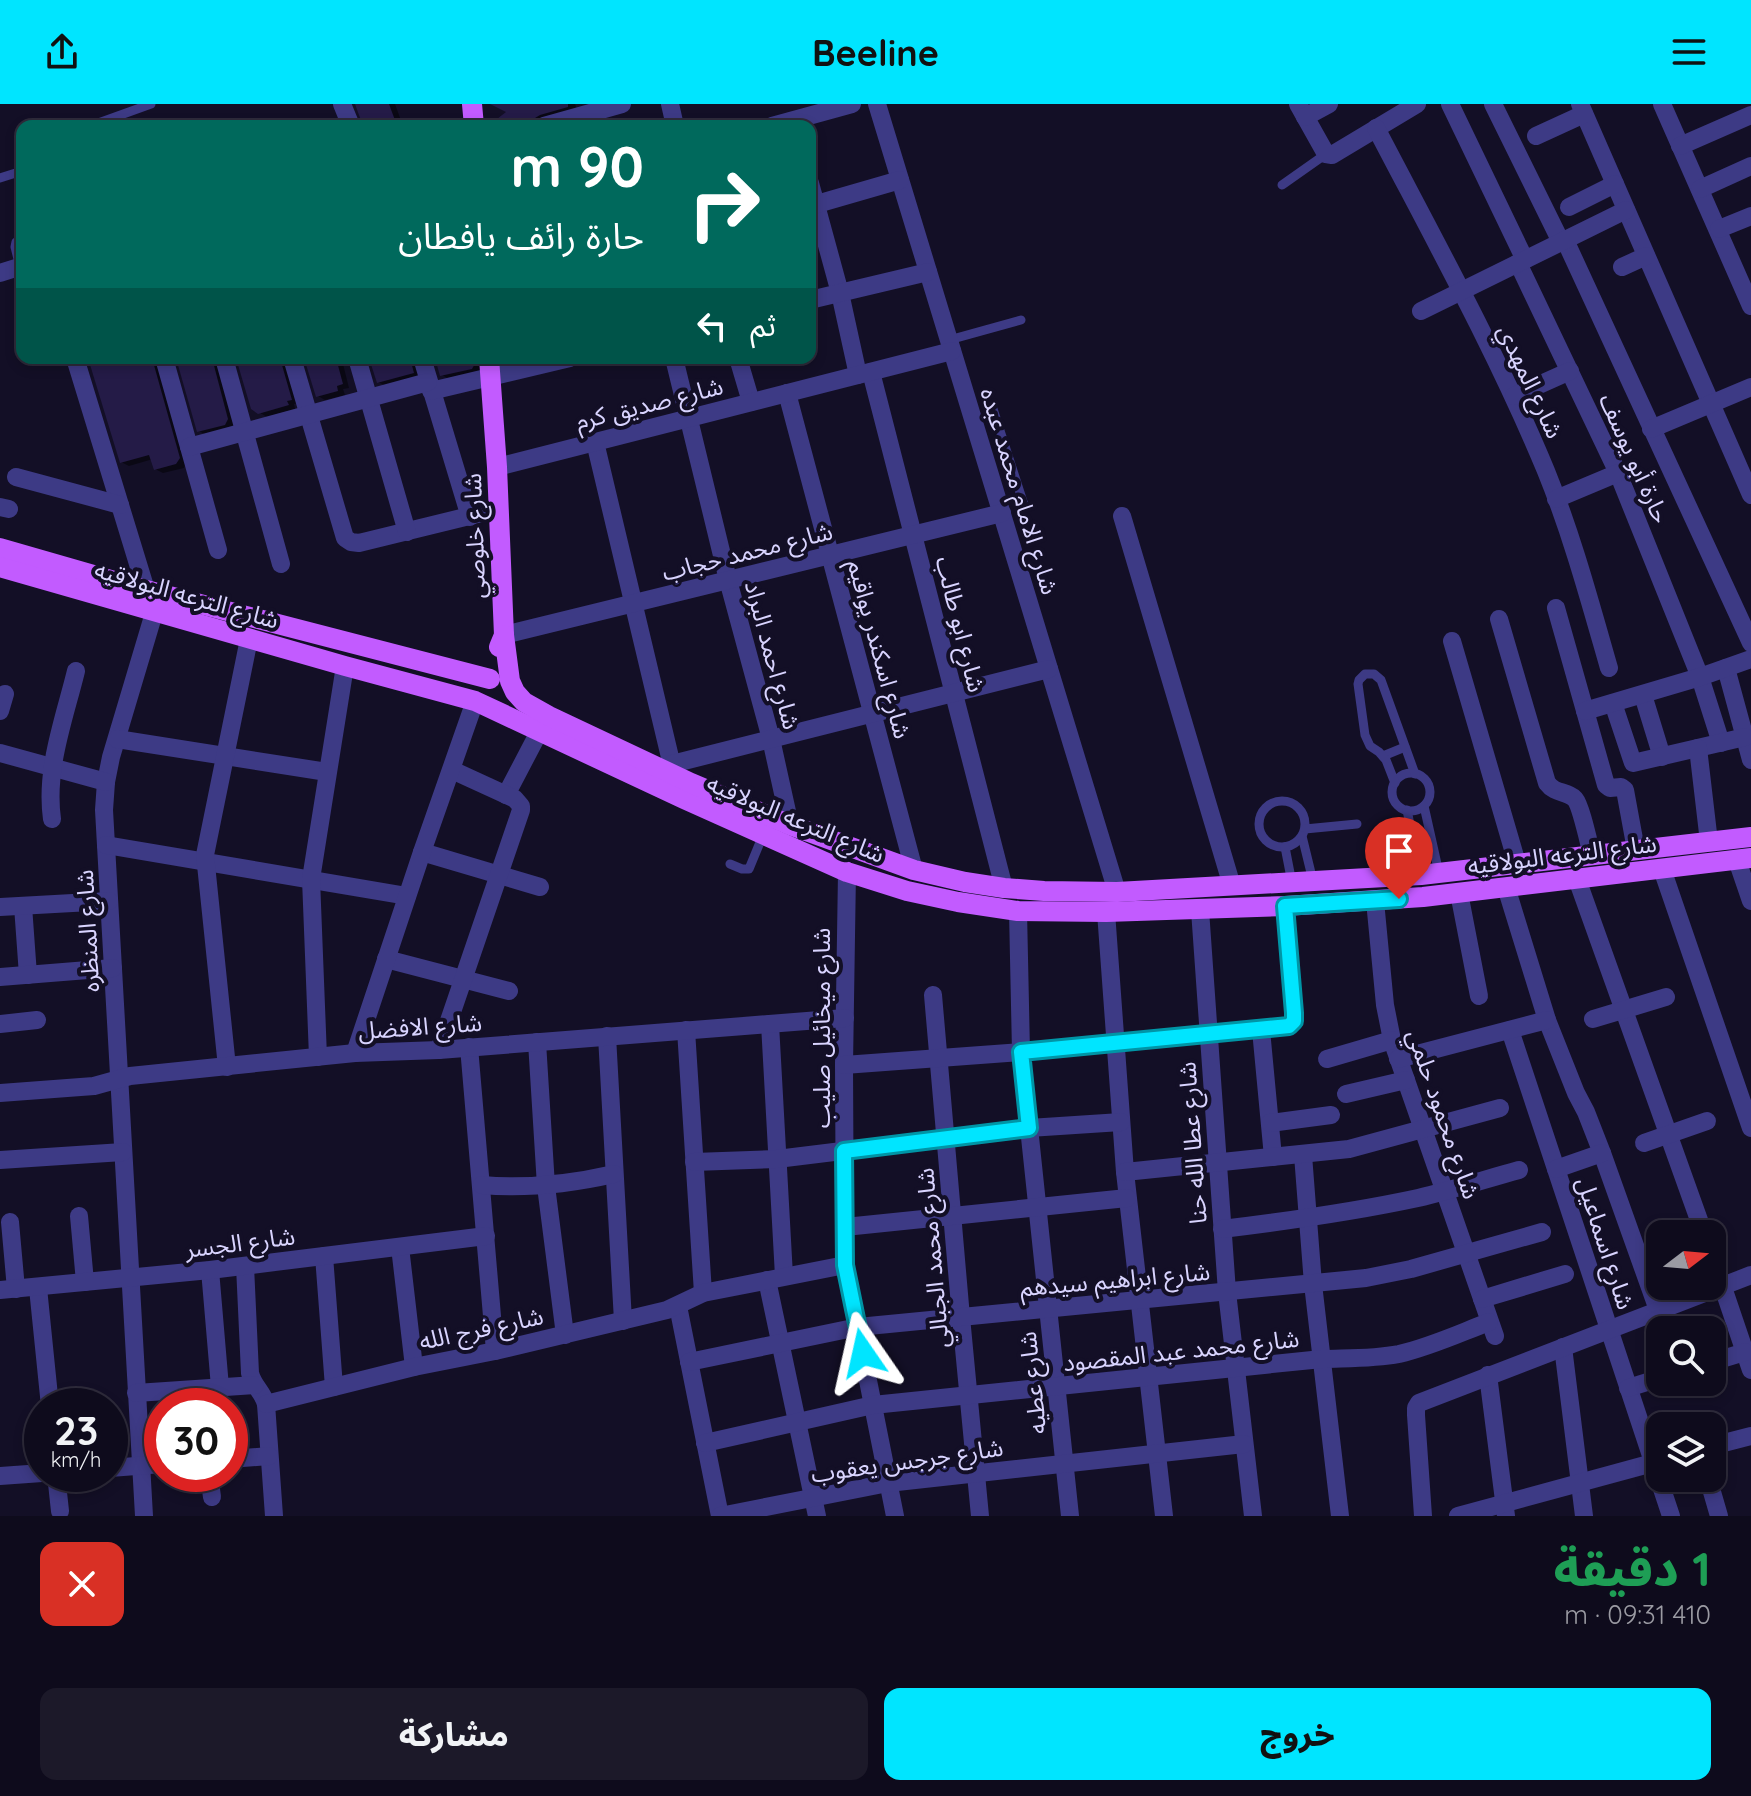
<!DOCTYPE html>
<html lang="ar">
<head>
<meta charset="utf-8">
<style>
  body { margin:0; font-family:Quicksand,"Noto Sans Arabic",sans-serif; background:#1c1929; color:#f1f3f6; direction:rtl; height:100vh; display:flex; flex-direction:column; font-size:30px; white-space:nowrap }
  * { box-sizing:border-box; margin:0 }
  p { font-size:26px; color:#9b9ba3 }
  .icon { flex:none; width:44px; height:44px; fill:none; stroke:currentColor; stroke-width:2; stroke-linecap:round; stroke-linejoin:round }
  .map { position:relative; height:1412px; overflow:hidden; direction:ltr }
  .side { display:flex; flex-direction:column; background:#0e0b1c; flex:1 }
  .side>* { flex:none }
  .guide { position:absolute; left:16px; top:16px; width:800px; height:244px; border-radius:16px; box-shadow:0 4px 12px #0003,0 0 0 2px #2e2b3b; direction:rtl; background:#00695c; color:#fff; overflow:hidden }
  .needle { width:52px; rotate:74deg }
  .controls { position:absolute; left:1646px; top:1116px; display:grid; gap:16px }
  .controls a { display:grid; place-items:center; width:80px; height:80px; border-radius:16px; background:#0e0b1c; box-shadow:0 4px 12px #0003,0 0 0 2px #2e2b3b; font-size:40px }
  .speed { position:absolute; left:24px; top:1284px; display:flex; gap:16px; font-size:40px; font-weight:700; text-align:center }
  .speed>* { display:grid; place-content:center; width:104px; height:104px; border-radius:50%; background:#0e0b1c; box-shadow:0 4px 12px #0003,0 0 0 2px #2e2b3b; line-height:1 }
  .speed small { font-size:20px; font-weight:400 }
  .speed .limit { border:12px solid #d22; background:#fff; color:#111 }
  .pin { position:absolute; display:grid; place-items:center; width:68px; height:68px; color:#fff; margin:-82px -34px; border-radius:50% 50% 50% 0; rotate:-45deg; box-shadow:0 0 8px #0007 }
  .pin .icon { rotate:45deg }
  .me { position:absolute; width:88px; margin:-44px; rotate:349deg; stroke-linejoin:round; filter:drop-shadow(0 0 6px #0008) }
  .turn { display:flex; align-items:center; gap:28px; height:168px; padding:0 40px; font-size:36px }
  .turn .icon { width:104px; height:104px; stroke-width:2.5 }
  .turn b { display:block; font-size:56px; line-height:68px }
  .then { display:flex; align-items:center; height:76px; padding:0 40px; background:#0003; gap:16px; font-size:30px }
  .round { display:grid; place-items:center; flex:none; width:84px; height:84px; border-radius:16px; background:#1c1929 }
  .summary { display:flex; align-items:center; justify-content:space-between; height:136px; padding:0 40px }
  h1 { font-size:48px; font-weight:800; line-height:60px; color:#1e9e55 }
  .action { display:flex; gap:16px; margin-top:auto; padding:16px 40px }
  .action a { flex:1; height:92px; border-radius:16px; background:#00e5ff; color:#111; font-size:32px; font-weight:800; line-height:92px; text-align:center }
  .action a+a { background:#1c1929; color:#f1f3f6 }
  header { display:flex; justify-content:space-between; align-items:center; height:104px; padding:0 40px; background:#00e5ff; color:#111; font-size:36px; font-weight:800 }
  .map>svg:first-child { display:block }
  .shadow { fill:#0007 }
  .building { fill:#241b47 }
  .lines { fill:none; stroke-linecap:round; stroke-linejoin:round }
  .service { stroke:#3d3a85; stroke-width:9 }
  .minor { stroke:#3d3a85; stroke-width:18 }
  .primary { stroke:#c25bff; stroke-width:20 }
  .route-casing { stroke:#0095a6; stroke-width:20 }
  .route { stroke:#00e5ff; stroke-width:14 }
  .labels { text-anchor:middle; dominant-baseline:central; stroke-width:8; stroke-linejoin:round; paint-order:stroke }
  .street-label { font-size:24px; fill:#d9d4ff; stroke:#130f26 }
</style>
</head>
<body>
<header><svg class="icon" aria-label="menu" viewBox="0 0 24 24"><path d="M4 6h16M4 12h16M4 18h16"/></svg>Beeline<svg class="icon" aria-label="share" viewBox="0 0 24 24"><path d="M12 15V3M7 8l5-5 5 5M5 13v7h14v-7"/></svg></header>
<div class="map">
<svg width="1751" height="1412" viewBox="0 0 1751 1412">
  <rect width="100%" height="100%" fill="#130f26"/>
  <g class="shadow">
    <path d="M357,0H395L403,22H364Z"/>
    <path d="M494,0H575L578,8L544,22H491L509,8Z"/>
    <path d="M89,254H160L186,358L184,364L163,369L155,365L153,355L129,362L121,358Z"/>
    <path d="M178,254H221L235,319L232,324L206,331L199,327Z"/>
    <path d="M238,254H289L298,299L294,300L295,305L267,313L252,304Z"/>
    <path d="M306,254H354L353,257L343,260L349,284L343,285L345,291L325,296L318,292Z"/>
    <path d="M371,254H418L421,273L386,282L378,278Z"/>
    <path d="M436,254H481L482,264L480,268L449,275L442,271Z"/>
  </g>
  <g class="building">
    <path d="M355,0H389L396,19L387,22H363Z"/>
    <path d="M490,0H568V3L540,11L535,14L532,22H488L506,8Z"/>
    <path d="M88,254H152L180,354L176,360L154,366L149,351L120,359Z"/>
    <path d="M176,254H212L228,315L225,321L197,328Z"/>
    <path d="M236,254H280L292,296L287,297L289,301L258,310L251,305Z"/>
    <path d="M304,254H336L343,280L337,282L338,287L316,293Z"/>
    <path d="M369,254H410L414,269L377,279Z"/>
    <path d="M435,254H476V258L472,265L440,272Z"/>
  </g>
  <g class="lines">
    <g class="service">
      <path d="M90,22L151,0"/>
      <path d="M0,74L22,67"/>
      <path d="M1282,81L1326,50"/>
      <path d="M20,163L15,143L16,138L22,135"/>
      <path d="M949,236L1021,216"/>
      <path d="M993,305L1024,401"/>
      <path d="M1383,652L1405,643"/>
      <circle cx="1411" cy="688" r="19"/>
      <path d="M1395,679L1386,656L1379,648L1370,642L1365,631L1358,580L1359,576L1365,570H1374L1381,576L1415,670"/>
      <circle cx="1282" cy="720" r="23"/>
      <path d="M1424,702L1439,769"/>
      <path d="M1407,706L1420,770"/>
      <path d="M1305,725L1357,720"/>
      <path d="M1302,732L1313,777"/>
      <path d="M1285,743L1292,779"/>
      <path d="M730,760L742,765H749L763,731"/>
    </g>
    <g class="minor">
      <path d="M342,0L351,22"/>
      <path d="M670,0L675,22"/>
      <path d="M877,0L1117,788"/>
      <path d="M1298,0L1326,50L1332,51L1417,0"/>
      <path d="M1450,0L1525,156"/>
      <path d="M1493,0L1561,138"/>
      <path d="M1580,0L1751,391"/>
      <path d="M1662,0L1751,202"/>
      <path d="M1305,13L1329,0"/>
      <path d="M544,22L622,0"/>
      <path d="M772,22L852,0"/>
      <path d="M1376,24C1435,137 1497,249 1546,367C1572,431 1590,498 1609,564"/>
      <path d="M1536,32L1584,10"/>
      <path d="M1680,42L1751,11"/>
      <path d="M810,79L840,189L858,271"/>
      <path d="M1700,85L1751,62"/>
      <path d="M810,102L900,76"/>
      <path d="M1569,103L1615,80"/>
      <path d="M1719,125L1751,112"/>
      <path d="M1565,136L1751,539"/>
      <path d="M1518,159L1618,369L1700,573L1721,639"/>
      <path d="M1622,163L1646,152"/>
      <path d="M0,169L22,162"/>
      <path d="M810,196L928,168"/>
      <path d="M1421,207L1626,106"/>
      <path d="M75,254L146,486C152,493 154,499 154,509L111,653L106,678L104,706L144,1412"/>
      <path d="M164,254L218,446"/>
      <path d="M224,254L281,460"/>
      <path d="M292,254L345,434L351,438L359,439L498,405"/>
      <path d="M357,254L407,428"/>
      <path d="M422,254L470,413"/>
      <path d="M674,254L728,476L771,635L790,721"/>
      <path d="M738,254L751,298"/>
      <path d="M871,268L1004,784"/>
      <path d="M431,287L570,254"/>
      <path d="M787,289L914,766"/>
      <path d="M1514,292L1570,267"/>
      <path d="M1651,325L1751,283"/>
      <path d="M595,338L674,670"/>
      <path d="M189,343L428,278"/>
      <path d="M497,363L952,247"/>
      <path d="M16,373L120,401"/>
      <path d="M1556,395L1618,369"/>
      <path d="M0,403L9,405"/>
      <path d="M1122,412L1232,782"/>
      <path d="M1556,504L1606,681L1610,684L1621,683L1625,686L1636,746"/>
      <path d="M1499,515L1547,679C1556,691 1566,686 1575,695C1581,702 1589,740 1592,751"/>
      <path d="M504,531L1002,409"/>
      <path d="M1452,537L1517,759"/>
      <path d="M1726,564L1751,656"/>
      <path d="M1643,591L1662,653"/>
      <path d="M1613,599L1633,659L1745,633"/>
      <path d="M0,607L5,590"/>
      <path d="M1585,607L1700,573L1751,555"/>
      <path d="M117,635L327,668"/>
      <path d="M1698,644L1709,738"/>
      <path d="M0,649L106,678"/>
      <path d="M672,660L1049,565"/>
      <path d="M506,691L539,628"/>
      <path d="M52,715C45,665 64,616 76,567"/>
      <path d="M106,741L407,792"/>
      <path d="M422,748L540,783"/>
      <path d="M1737,756L1751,797"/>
      <path d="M1662,765L1751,1024"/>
      <path d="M847,768L844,961L845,1161L895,1412"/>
      <path d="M1577,775L1704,1130"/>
      <path d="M1506,783L1547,916L1576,989L1586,1008L1602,1049L1658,1206"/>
      <path d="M1459,789L1479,892"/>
      <path d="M1375,797L1385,901L1392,936L1495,1232"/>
      <path d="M23,802L28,871"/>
      <path d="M0,803L109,797"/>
      <path d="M1200,806L1227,1188L1253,1412"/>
      <path d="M1018,807L1021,948L1070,1412"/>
      <path d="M1106,808L1125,1068L1164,1412"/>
      <path d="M386,855L509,887"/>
      <path d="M0,873L113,864"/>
      <path d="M933,891L961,1213L980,1412"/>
      <path d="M1593,915L1666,893"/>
      <path d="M0,920L37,916"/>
      <path d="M770,920L784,1172"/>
      <path d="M686,926L703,1189"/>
      <path d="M1261,926L1273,1053"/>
      <path d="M1510,926L1671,1412"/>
      <path d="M607,932L623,1217"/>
      <path d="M537,938L546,1082L565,1231"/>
      <path d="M469,943L495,1247"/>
      <path d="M439,946L521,706V702L515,695L452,666"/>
      <path d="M355,949L422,748L475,597"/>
      <path d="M318,953L311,775L345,562"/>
      <path d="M1327,955L1392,936"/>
      <path d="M1398,955L1547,916"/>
      <path d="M844,961L1021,948L1289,922L1294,917V909L1285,802"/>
      <path d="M227,963L205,751L249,535"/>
      <path d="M0,989L94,982L130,972L355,949L439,946L845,914"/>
      <path d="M1346,990L1406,976"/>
      <path d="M1270,1019L1331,1011"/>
      <path d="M1644,1039L1707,1017"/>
      <path d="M1303,1051L1313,1180L1340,1412"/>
      <path d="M0,1056L123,1048"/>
      <path d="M694,1058L777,1055L1029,1024L1121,1018"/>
      <path d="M1556,1065L1602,1049"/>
      <path d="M1125,1068L1349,1045L1500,1004"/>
      <path d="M482,1081C527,1085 570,1080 614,1070"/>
      <path d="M79,1112L85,1178"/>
      <path d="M10,1118L16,1185"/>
      <path d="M845,1123L1127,1094"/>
      <path d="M1222,1125C1288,1117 1353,1108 1418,1094C1452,1086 1486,1075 1519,1066"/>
      <path d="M400,1143L414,1263"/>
      <path d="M1712,1151L1751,1266"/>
      <path d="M324,1152L334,1283"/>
      <path d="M245,1162L250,1269C253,1282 263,1288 266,1300L274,1412"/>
      <path d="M210,1166L220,1283"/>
      <path d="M767,1176L817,1412"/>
      <path d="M38,1184L50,1302"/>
      <path d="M0,1186L210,1166L486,1132"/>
      <path d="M1482,1195L1565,1170"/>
      <path d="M678,1202L720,1412"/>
      <path d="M1563,1243L1584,1412"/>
      <path d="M689,1258L858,1223L1366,1174L1411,1165L1542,1128"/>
      <path d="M1712,1258L1745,1248"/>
      <path d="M1488,1271L1506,1412"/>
      <path d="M1628,1284L1660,1274"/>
      <path d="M136,1289L255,1281"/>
      <path d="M266,1300L414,1263L495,1247L667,1206L703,1189L845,1161"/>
      <path d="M705,1339L873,1301L1322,1255C1347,1254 1373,1255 1399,1250C1430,1243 1460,1229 1489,1218"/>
      <path d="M1712,1342L1751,1332"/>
      <path d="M230,1355L269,1352"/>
      <path d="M110,1364L162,1360"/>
      <path d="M56,1370L60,1407"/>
      <path d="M209,1370L212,1393"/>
      <path d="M0,1372L42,1369"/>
      <path d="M1708,1374L1719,1412"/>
      <path d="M720,1412L888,1379L1244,1340"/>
      <path d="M1423,1412L1416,1311V1304L1419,1299L1751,1171"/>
      <path d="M1458,1412L1660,1357"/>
    </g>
    <g class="primary">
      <path d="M472,0L474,22"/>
      <path d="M489,254L497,363L504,531L499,543"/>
      <path d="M0,444L146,486L490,575"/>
      <path d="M0,463L345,562L475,597L684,695L847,768L907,787L958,798L1018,807L1106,808L1285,802L1423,793L1751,754"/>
      <path d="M504,531L510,577L515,588L524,598L549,612L691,679L790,721L914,766L965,778L1004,784L1044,787L1117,788L1421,771L1751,733"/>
    </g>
  </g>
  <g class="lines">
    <g class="route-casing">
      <path id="route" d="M863,1249L845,1161L844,1047L1029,1024L1021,948L1289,922L1294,917V909L1285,802L1399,795"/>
    </g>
    <use href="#route" class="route"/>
  </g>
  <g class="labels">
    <g class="street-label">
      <text transform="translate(1531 277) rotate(65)">شارع المهدي</text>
      <text transform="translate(649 299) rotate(-14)">شارع صديق كرم</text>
      <text transform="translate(1635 354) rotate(66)">حارة أبو يوسف</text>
      <text transform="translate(1020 387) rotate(73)">شارع الامام محمد عبده</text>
      <text transform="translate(474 432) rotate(-92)">شارع خلوصي</text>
      <text transform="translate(747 447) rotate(-14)">شارع محمد حجاب</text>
      <text transform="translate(187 490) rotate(16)">شارع الترعه البولاقيه</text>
      <text transform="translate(961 520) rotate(76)">شارع ابو طالب</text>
      <text transform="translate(880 545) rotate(75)">شارع اسكندر يواقيم</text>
      <text transform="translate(773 551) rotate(75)">شارع احمد البراد</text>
      <text transform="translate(796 714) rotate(23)">شارع الترعه البولاقيه</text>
      <text transform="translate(1562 750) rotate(-7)">شارع الترعه البولاقيه</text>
      <text transform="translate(87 827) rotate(-93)">شارع المنظره</text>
      <text transform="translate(420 922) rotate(-4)">شارع الافضل</text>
      <text transform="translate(821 924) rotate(-90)">شارع ميخائيل صليب</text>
      <text transform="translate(1444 1010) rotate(71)">شارع محمود حلمي</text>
      <text transform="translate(1192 1039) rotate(-94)">شارع عطا الله حنا</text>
      <text transform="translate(240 1138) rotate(-7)">شارع الجسر</text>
      <text transform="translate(1606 1139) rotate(72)">شارع اسماعيل</text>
      <text transform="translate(932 1154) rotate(-95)">شارع محمد الجبالي</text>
      <text transform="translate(1115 1175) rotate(-5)">شارع ابراهيم سيدهم</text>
      <text transform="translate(481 1224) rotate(-12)">شارع فرج الله</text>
      <text transform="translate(1181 1246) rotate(-6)">شارع محمد عبد المقصود</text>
      <text transform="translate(1032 1279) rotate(-96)">شارع عطيه</text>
      <text transform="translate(907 1356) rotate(-8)">شارع جرجس يعقوب</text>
    </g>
  </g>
</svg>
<div class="controls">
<a><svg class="needle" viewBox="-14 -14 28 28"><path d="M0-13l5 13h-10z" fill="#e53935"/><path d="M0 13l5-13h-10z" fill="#9b9ba3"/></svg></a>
<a><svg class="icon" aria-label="search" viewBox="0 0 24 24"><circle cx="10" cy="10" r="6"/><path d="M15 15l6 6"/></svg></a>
<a><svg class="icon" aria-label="layers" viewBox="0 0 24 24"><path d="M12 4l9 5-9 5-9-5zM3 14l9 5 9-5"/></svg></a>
</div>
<div class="speed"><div>23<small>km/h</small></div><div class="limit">30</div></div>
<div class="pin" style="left:1399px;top:795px;background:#d93025"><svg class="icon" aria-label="arrive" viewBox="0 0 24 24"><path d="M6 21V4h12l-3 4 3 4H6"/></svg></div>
<svg class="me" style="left:863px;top:1249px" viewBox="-20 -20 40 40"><path d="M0-17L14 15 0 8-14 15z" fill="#00e5ff" stroke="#fff" stroke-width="4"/></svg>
<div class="guide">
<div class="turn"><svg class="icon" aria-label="right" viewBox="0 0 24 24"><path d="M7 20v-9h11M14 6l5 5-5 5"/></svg><div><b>90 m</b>حارة رائف يافطان</div></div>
<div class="then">ثم<svg class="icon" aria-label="left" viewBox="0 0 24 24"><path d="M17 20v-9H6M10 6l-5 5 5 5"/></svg></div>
</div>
</div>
<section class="side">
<div class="summary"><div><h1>1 دقيقة</h1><p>410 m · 09:31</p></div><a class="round" style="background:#d93025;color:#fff"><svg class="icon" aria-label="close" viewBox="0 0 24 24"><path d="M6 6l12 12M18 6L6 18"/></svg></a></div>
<div class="action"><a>خروج</a><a>مشاركة</a></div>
</section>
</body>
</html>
